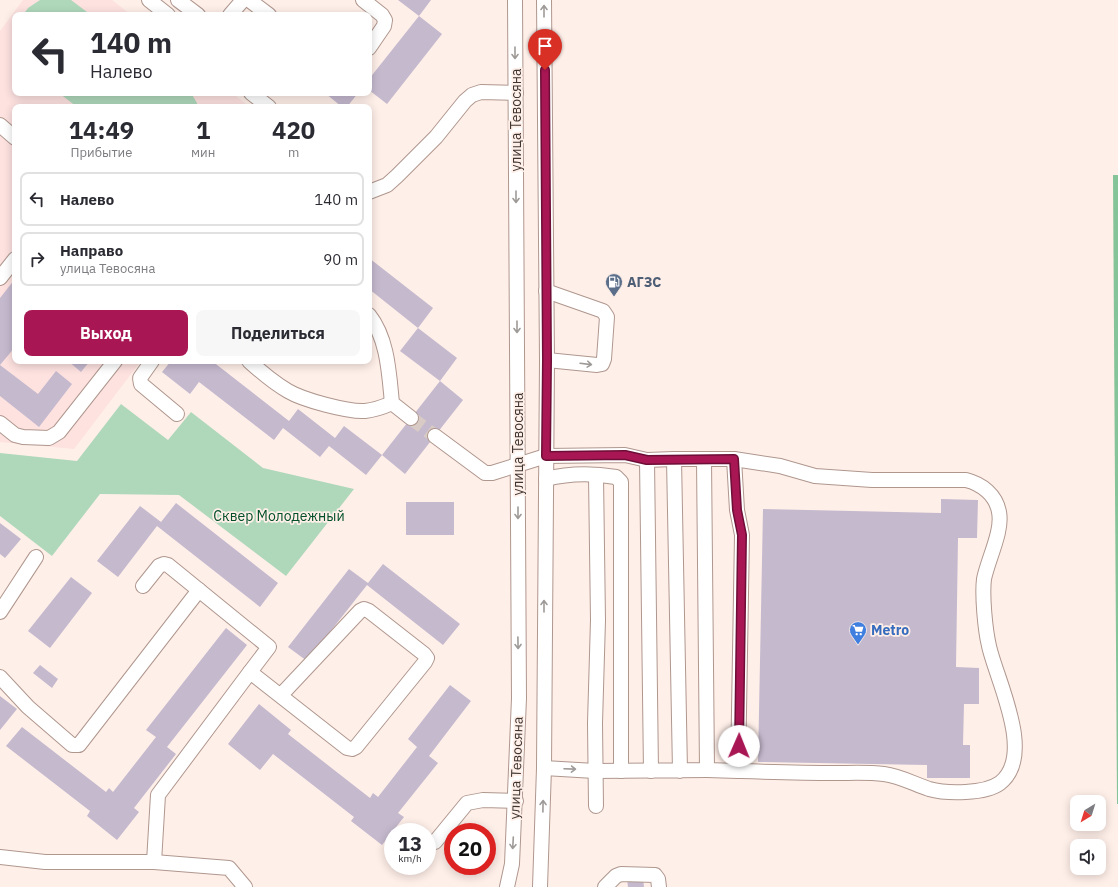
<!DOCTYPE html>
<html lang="ru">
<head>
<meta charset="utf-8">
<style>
  body { margin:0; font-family:"IBM Plex Sans",sans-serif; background:#f7f7f7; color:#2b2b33; height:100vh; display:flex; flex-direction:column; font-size:15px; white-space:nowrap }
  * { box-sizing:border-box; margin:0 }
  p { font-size:13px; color:#7c7c81 }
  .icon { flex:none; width:22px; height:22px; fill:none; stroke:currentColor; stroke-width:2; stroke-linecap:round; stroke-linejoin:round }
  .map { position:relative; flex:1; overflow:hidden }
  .details { position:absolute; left:12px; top:104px; width:360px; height:260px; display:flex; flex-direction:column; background:#fff; border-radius:8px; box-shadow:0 2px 10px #0003 }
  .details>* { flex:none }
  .guide { position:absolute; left:12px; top:12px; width:360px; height:84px; border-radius:8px; box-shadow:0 2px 10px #0003; background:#fff; color:#2b2b33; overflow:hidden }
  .needle { width:26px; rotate:218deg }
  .controls { position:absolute; left:1070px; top:795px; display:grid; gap:8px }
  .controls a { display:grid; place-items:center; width:36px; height:36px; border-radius:8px; background:#fff; box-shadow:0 2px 10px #0003; font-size:20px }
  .speed { position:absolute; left:384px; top:823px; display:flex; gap:8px; font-size:20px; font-weight:700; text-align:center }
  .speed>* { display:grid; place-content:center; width:52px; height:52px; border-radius:50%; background:#fff; box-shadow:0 2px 10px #0003; line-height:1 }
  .speed small { font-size:10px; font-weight:400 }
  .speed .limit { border:6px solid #d22; background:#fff; color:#111 }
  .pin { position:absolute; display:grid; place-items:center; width:34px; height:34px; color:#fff; margin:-41px -17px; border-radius:50% 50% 50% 0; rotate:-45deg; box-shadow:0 0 4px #0007 }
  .pin .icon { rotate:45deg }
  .me { position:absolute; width:44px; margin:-22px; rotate:1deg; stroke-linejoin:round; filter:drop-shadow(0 0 3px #0008) }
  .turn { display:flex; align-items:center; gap:14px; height:84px; padding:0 12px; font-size:18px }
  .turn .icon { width:52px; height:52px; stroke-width:2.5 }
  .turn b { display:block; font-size:28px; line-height:34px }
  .eta { display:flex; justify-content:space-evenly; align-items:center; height:68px; text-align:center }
  .eta b { font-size:24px; font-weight:700; line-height:28px }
  .primary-button { display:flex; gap:8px; margin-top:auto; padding:8px 12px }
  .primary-button a { flex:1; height:46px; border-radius:8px; background:#a81653; color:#fff; font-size:16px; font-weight:700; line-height:46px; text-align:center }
  .primary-button a+a { background:#f7f7f7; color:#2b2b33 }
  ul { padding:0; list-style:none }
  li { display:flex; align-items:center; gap:12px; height:54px; margin:0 8px 6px; padding:0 4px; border:2px solid #e1e1e2; border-radius:8px }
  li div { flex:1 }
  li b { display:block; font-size:15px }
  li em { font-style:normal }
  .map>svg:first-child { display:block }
  .education { fill:#fde2e0 }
  .green { fill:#afd8ba }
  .forest { fill:#85c499 }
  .building { fill:#c5b9ce }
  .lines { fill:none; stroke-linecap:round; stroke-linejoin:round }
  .minor-tunnel { stroke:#d8cac4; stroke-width:14; stroke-dasharray:14 7; stroke-linecap:butt }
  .minor-casing { stroke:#af978e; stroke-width:16 }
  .minor { stroke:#fff; stroke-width:14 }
  .oneway { stroke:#9e9a98 }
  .route-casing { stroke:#6d0e36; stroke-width:10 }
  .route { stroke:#a81653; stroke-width:7 }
  .labels { text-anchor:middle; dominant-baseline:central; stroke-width:3.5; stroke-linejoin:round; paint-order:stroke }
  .street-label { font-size:14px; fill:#3e3531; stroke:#ffefe9 }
  .service-label { font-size:14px; font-weight:bold; fill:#4e5e75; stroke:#ffefe9; text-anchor:start }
  .park-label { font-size:14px; fill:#004f28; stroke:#ffefe9 }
  .shop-label { font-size:14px; font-weight:bold; fill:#366cbe; stroke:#ffefe9; text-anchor:start }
</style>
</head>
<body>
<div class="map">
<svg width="1118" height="887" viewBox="0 0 1118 887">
  <rect width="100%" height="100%" fill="#ffefe9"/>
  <path class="education" d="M23,0H112L131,15H15V93H232L250,107H15V361H141L74,449L0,442V31Z"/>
  <g class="green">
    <path d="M40,0H71L91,15H23L28,8Z"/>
    <path d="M59,93H191L197,103V107H77Z"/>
    <path d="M121,404L168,440L191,412L263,468L354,489L286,576L179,495L100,494L52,556L0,516V453L77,461Z"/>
  </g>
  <path class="forest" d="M1113,175H1118V804H1117Z"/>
  <g class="building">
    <path d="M398,0H431L419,16Z"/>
    <path d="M419,16L442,34L387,104L369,90V79Z"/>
    <path d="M325,93H358L347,107H342Z"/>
    <path d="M369,258L433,308L418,328L369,289Z"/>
    <path d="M15,279V347L0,365L38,394L56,371L72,384L39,427L0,396V298Z"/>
    <path d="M418,328L457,358L440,381L400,351Z"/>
    <path d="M68,361H90L81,372Z"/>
    <path d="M171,361H212L289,421L298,409L335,438L344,426L382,455L366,475L329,446L320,457L283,428L274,440L199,382L190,394L162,372Z"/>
    <path d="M440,381L463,400L405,474L382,455Z"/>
    <path d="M941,499L978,500L977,538H958L956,667L979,668V704H964L963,745H970V778H927V765L758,762L763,509L941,513Z"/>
    <rect x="406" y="502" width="48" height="33"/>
    <path d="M176,503L278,583L260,607L157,526L118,577L97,561L140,506L161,522Z"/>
    <path d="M0,523L21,539L5,558L0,554Z"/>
    <path d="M383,564L460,624L443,645L367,585L307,661L288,647L349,569L368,583Z"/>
    <path d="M71,577L92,593L50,648L28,631Z"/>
    <path d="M226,628L247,645L167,747L176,754L134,808L139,812L117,840L87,816L90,811L6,746L22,727L106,792L109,788L113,792L156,737L146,730Z"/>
    <path d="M40,665L58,679L52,688L33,673Z"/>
    <path d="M450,685L471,701L429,756L438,763L398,813L404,817L382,845L351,821L354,817L273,754L260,770L228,744L259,704L291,730L288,734L370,798L373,793L378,797L417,747L408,739Z"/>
    <path d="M0,696L17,709L0,730Z"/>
    <path d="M643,878L644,887H628L627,879Z"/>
  </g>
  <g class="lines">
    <path class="minor-tunnel" d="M411,418L435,436"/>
    <g class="minor-casing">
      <g id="minor">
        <path d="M149,0L168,15"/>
        <path d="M178,0L198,15"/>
        <path d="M249,0L269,15"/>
        <path d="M363,0L382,15L385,20L384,26L369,48"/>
        <path d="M230,15L243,0"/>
        <path d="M251,93L269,107"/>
        <path d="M0,125L15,138"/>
        <path d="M369,192L387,185L397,176L436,137L465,101L472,95L481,92L516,93"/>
        <path d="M0,278L15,259"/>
        <path d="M546,291L603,311L607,317L604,359L602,364L597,365L547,360"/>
        <path d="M369,315C388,339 389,374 392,403L411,418"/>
        <path d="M152,361L140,378L141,384L177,414"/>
        <path d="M249,361C261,372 274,383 288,391C303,400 348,412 365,411C375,410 383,407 392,403"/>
        <path d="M0,423L15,435L23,437L49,438L59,432L115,361"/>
        <path d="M435,436L485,473H492L546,456L625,455L647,460"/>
        <path d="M704,459H734L737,510L742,535L738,771L707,770"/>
        <path d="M734,459L780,466L815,476L872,480H966C982,484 996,495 999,512C1003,531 988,559 984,579C982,595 985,629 989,646C996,679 1036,755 1000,783C985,794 947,794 929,789C914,784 900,776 884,774C868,772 851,773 835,773C803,773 771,772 738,771"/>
        <path d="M546,479C569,473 593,473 616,477L621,482V771"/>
        <path d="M143,586L159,566L164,564L168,565L269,647L250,672"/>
        <path d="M0,612L36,557"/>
        <path d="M0,677L28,707L72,745H79L199,590"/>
        <path d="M544,768L595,771L707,770L704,459H674L680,771"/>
        <path d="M651,771L647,460L674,459"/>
        <path d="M596,806L595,723L598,620L596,476"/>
        <path d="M435,842L467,803L483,800L516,801"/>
        <path d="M0,857L45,862H154L229,868L245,887"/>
        <path d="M154,862L158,795L250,672L347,748L352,749L356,747L425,662L427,658L424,654L369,611L364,609L360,611L281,695"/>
        <path d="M507,887L512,864L519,698L515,0"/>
        <path d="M540,887L544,768L547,360L544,0"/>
        <path d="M605,887L616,876L621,874L655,875L658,879L659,887"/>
      </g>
    </g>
    <use href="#minor" class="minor"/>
  </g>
  <defs><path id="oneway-shaft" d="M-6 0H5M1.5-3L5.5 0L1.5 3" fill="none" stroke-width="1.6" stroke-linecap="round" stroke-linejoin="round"/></defs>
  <g class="oneway">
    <use href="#oneway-shaft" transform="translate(544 11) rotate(-90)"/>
    <use href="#oneway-shaft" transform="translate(515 53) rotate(90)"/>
    <use href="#oneway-shaft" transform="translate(516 197) rotate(90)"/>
    <use href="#oneway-shaft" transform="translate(517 327) rotate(90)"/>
    <use href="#oneway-shaft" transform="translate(586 364) rotate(7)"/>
    <use href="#oneway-shaft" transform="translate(518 513) rotate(90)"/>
    <use href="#oneway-shaft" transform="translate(544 606) rotate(-90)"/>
    <use href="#oneway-shaft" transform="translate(518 643) rotate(89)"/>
    <use href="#oneway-shaft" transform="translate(570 769) rotate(2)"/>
    <use href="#oneway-shaft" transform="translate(543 806) rotate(-89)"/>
    <use href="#oneway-shaft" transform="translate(513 843) rotate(93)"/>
  </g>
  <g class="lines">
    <g class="route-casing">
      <path id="route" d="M545,70L547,360L546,456L625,455L647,460L734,459L737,510L742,535L739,746"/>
    </g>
    <use href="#route" class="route"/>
  </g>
  <defs>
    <g id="fuel-pin" transform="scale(0.9)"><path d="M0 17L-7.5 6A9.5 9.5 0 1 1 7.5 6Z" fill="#5c6f8a" stroke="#ffefe9"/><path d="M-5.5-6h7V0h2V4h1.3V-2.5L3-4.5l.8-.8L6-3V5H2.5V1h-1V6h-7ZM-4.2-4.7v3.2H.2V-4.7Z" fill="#fff"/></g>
    <g id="supermarket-pin" transform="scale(0.9)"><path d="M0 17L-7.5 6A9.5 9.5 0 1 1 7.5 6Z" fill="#3f7fe0" stroke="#ffefe9"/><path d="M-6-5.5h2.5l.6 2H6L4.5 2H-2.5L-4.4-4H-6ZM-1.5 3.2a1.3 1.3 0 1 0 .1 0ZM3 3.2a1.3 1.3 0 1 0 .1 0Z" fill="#fff"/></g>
  </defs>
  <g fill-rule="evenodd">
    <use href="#fuel-pin" x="614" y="282"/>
    <use href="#supermarket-pin" x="858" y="630"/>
  </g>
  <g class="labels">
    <g class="street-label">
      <text transform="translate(516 120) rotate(-90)">улица Тевосяна</text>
      <text transform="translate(518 444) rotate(-90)">улица Тевосяна</text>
      <text transform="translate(516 768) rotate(-88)">улица Тевосяна</text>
    </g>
    <g class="service-label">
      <text x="627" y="282">АГЗС</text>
    </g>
    <g class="park-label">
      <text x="279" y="516">Сквер Молодежный</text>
    </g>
    <g class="shop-label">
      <text x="871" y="630">Metro</text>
    </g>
  </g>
</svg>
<div class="controls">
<a><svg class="needle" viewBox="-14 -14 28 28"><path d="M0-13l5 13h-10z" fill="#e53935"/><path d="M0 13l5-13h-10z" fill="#7c7c81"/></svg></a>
<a><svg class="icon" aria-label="sound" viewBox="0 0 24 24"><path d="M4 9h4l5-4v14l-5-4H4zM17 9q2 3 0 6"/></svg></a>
</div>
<div class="speed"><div>13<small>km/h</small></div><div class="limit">20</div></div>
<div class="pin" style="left:545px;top:70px;background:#d93025"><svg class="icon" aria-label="arrive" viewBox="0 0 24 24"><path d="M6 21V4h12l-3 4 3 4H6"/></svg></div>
<svg class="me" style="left:739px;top:746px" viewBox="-20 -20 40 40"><circle r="19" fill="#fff"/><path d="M0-13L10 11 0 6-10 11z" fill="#a81653"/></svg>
<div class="guide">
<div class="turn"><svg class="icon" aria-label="left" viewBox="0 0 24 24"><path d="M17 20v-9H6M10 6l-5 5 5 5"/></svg><div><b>140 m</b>Налево</div></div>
</div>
<section class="details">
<div class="eta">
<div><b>14:49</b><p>Прибытие</p></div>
<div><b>1</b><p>мин</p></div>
<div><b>420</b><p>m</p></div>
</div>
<ul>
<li><svg class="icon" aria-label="left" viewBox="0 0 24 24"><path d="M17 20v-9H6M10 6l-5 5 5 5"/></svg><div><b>Налево</b></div><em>140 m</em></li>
<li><svg class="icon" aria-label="right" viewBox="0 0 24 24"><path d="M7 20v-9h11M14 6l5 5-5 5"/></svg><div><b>Направо</b><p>улица Тевосяна</p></div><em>90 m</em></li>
</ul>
<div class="primary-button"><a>Выход</a><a>Поделиться</a></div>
</section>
</div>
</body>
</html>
